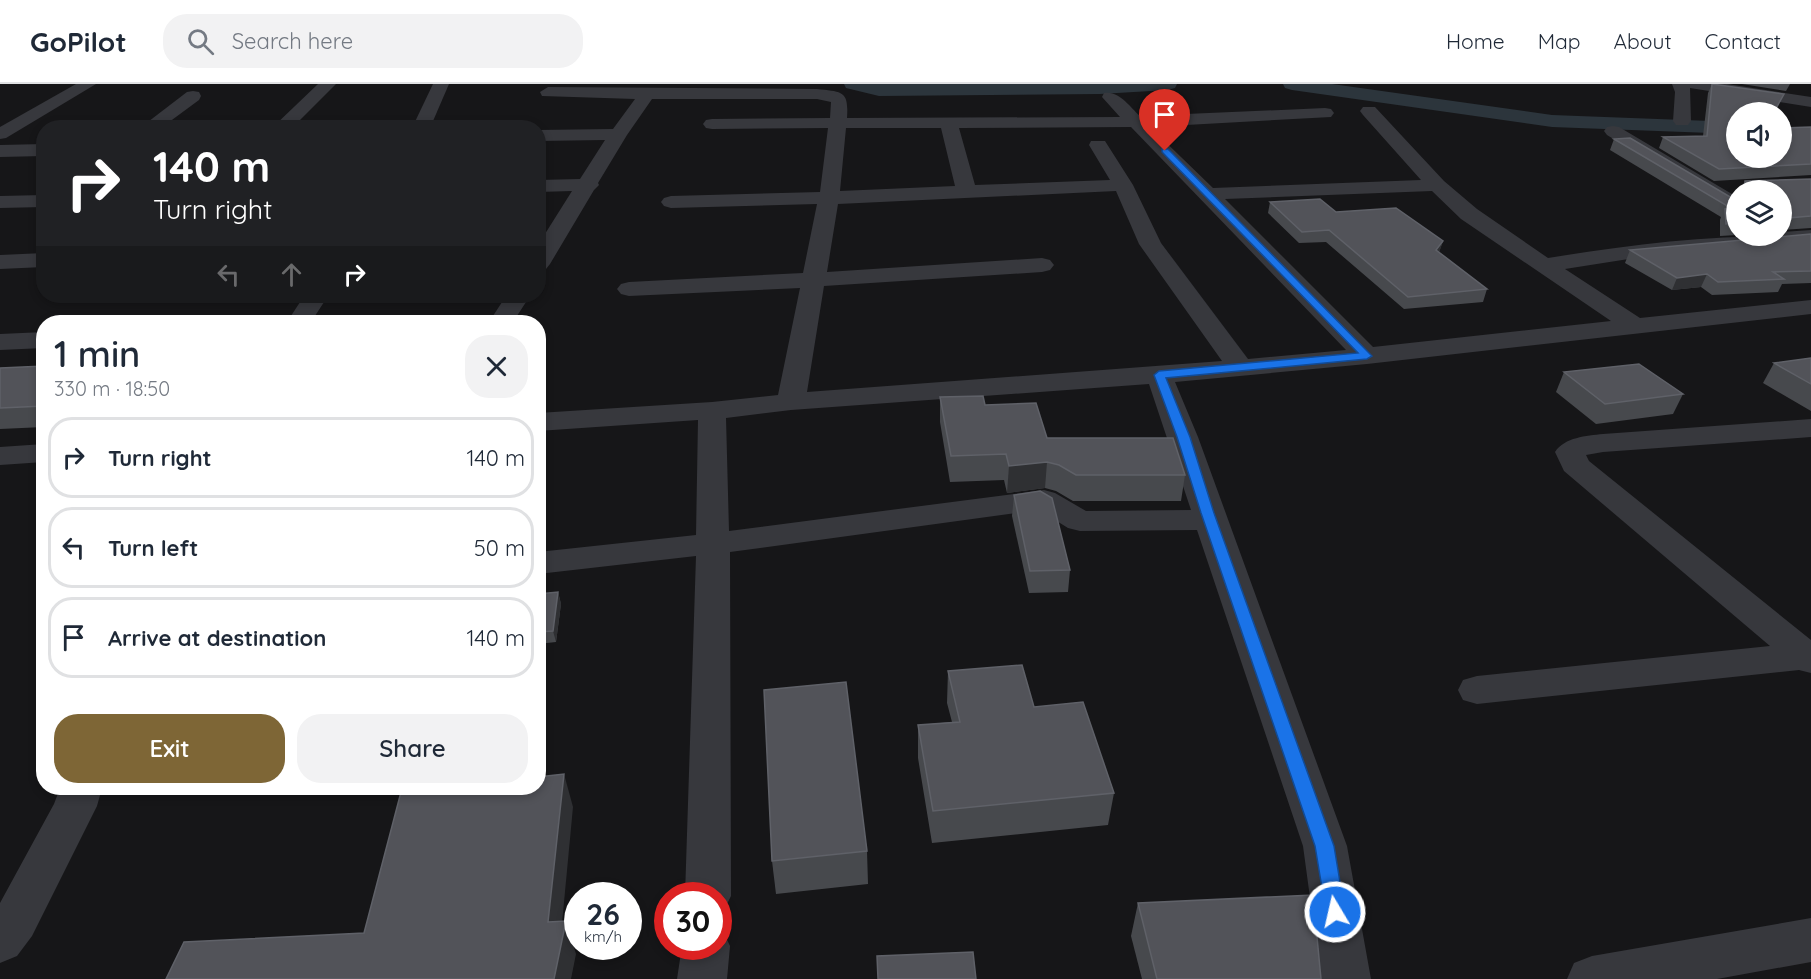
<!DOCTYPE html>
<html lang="en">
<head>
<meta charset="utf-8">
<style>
  body { margin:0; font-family:Quicksand,sans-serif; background:#f2f2f3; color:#1f2937; height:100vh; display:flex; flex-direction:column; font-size:22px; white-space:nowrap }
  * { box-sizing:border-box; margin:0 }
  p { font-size:20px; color:#747a83 }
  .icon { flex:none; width:33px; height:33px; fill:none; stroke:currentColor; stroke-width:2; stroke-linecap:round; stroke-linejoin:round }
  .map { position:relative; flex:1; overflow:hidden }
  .panel { position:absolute; left:36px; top:231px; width:510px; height:480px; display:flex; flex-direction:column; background:#fff; border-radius:24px; box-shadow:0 3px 9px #0003 }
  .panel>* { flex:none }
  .top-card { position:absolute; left:36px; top:36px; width:510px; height:183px; border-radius:24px; box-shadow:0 3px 9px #0003; background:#202124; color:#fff; overflow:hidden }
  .tools { position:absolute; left:1726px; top:18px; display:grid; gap:12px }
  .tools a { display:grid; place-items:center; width:66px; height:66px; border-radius:50%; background:#fff; box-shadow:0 3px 9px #0003; font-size:30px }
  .speed { position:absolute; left:564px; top:798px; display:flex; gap:12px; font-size:30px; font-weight:700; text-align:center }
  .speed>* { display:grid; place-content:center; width:78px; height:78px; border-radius:50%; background:#fff; box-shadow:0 3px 9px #0003; line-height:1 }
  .speed small { font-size:15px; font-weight:400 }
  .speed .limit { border:9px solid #d22; background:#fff; color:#111 }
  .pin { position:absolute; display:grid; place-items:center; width:51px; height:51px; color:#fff; margin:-62px -26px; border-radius:50% 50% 50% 0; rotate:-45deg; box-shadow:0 0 6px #0007 }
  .pin .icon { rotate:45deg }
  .me { position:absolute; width:66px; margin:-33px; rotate:351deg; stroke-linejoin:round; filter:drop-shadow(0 0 4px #0008) }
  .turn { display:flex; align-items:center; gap:21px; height:126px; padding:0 18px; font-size:27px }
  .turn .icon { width:78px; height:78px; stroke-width:2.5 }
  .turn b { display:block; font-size:42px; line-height:51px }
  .lanes { display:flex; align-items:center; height:57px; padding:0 18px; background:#0003; justify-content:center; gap:30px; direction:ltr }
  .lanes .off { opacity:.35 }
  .round { display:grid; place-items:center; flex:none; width:63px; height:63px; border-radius:24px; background:#f2f2f3 }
  .head { display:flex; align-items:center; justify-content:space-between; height:102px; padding:0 18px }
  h1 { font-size:36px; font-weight:600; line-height:45px }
  .primary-button { display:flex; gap:12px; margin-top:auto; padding:12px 18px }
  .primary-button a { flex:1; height:69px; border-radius:24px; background:#7e6636; color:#fff; font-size:24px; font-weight:600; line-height:69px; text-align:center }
  .primary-button a+a { background:#f2f2f3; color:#1f2937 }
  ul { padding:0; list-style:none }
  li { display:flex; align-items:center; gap:18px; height:81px; margin:0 12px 9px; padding:0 6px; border:3px solid #e0e1e3; border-radius:24px }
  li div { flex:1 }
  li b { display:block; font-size:22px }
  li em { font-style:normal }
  header { display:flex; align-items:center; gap:36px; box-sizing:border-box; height:84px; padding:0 30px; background:#fff; border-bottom:2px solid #e0e1e3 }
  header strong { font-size:28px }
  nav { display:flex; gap:33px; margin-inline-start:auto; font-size:21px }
  .search { width:420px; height:54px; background:#f2f2f3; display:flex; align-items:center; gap:15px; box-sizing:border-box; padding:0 21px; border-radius:24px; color:#747a83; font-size:22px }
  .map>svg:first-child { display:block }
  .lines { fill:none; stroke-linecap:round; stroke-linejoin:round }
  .canal { fill:#2c353c; fill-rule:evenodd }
  .minor { fill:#37383d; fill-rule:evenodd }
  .wall { fill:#47494d }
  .shaded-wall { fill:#2f3033 }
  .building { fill:#525359; stroke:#5f6168; stroke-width:1.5 }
  .route { fill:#1a73e8; stroke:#114b97; stroke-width:1.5 }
</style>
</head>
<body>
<header>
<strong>GoPilot</strong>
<div class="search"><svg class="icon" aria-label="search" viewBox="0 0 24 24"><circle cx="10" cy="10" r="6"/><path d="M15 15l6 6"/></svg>Search here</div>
<nav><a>Home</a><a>Map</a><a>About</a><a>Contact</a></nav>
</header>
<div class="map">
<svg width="1811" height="895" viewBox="0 0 1811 895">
  <rect width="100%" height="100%" fill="#161618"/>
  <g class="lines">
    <g class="canal">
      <path d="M844,0H1177L1175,4L1168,6L1100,10L879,12L846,4Z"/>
      <path d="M1283,0H1332L1552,31L1737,38V50L1552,43L1292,6L1285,4Z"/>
    </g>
    <g class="minor">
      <path d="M76,0H96L6,54L0,55V43Z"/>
      <path d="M318,0H336L292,44H272Z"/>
      <path d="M433,0H449L430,44H412Z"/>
      <path d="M1672,0H1727L1811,13V23L1690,4L1691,37L1688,41H1676L1673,37L1675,8Z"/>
      <path d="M548,3L817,5C842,8 849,6 847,34L1120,33L1102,13L1104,9C1119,6 1130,23 1140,32L1325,24L1331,25L1334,29L1331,33L1150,43L1213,104L1421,96L1363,31L1360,27L1363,23H1375L1444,97L1477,125L1548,174C1628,161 1701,152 1782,152V148L1811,146V160L1654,171L1565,185L1640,234L1811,216V230L1367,280L1175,298L1198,353L1347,762L1371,895H1321L1303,762L1197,446L1080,447L1068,444L1039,426L730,468L731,812L724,826L718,828V812H685L696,472L538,490V468L696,451L698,336L538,347V329L712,318L778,311L800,204L629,212L621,210L617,205L621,200L629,198L803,189L817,120L671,124L664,122L661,118L664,114L671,112L820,108L828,44L712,45L706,44L703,40L706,36L712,35L830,34L831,18L817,15H652L627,51L598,99L599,101L594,106L550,180L546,185L538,187V161L572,107L538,108V96L580,95L605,56L538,57V46L613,45L635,15L542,12L540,8ZM1131,43L1346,266L1248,275L1161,159L1133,101L1105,57H1091L1089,61L1110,96L975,101L959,44ZM846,44H941L955,102L840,107ZM1116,107L1139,160L1222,277L807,308L824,202L1042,188L1050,186L1054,181L1050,176L1042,174L827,188L838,120ZM1432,107L1461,135L1611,237L1373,263L1225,115ZM1149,300L1191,426L1086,427L1055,409L1044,406L729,447L726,334L791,326Z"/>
      <path d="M193,7L199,8L201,12L199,16L161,44H140L187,8Z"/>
      <path d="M1613,42L1619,43L1737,113V128L1730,126L1607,51L1604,47L1607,43Z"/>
      <path d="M44,60V72L0,73V61Z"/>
      <path d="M44,111V123L0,124V112Z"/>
      <path d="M44,169V183L0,185V171Z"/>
      <path d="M304,212H328L311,238H287Z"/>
      <path d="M506,212H530L513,238H489Z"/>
      <path d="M44,248V264L0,266V250Z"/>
      <path d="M1811,335V353L1603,368L1586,371L1589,377L1811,556V589L1799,586L1477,620L1463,616L1458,606L1463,596L1477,592L1770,562L1564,387L1555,368C1565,353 1586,352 1603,350Z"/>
      <path d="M44,360V378L0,381V363Z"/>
      <path d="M60,704H102L97,722L32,852L17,872L0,879V819L54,720Z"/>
      <path d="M1811,834V878L1717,895H1567L1574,879L1592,872Z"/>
      <path d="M718,845L723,847L730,862L727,895H677L682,862H718Z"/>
    </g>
  </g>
  <g class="wall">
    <path d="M1712,0L1779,20L1737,74L1811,43V91L1714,97L1659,64L1663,53L1703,52L1708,9Z"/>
    <path d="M1742,0H1790L1786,7Z"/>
    <path d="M1614,55L1737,117V151L1720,152V136L1721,133L1610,66Z"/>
    <path d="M1811,95V144L1782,146V106H1740L1745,97Z"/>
    <path d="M1270,118L1336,128L1443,157L1439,168L1487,205L1483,218L1404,225L1326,158L1299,159L1268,129Z"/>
    <path d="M1811,150V199L1782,200L1778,208L1712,211L1701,203L1672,206L1625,179L1630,166Z"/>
    <path d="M1811,274V327L1763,299L1774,279Z"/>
    <path d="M44,282V343L0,345V284Z"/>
    <path d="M1564,288L1683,310L1673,330L1596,340L1556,308Z"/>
    <path d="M940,313L985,321L1047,354L1185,391L1181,417H1073L1056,407L1045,404L1007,409L1004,396L950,398L940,338Z"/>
    <path d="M1014,411L1070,486L1068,508L1029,509L1012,432Z"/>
    <path d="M558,508L561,520L556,558L538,560V510Z"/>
    <path d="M948,587L1034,623L1114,709L1108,741L932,759L918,674V641L952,638L947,619Z"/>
    <path d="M867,767L868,800L776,810L772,777Z"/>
    <path d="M1138,819L1321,895H1142L1131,852Z"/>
  </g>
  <g class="shaded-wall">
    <path d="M1443,157L1439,169L1436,166Z"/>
    <path d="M1707,190L1701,203L1672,206L1677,194Z"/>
    <path d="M1047,378L1045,404L1007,409L1009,382Z"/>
    <path d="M558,508L561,520L556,558L553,547Z"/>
    <path d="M564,690L573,723L559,871L548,838Z"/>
    <path d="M566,837L576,870L571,895H554Z"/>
  </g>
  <g class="building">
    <path d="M1712,0L1784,10L1774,28H1737V74H1782V44L1811,43V80L1719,85L1663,53L1707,52Z"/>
    <path d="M1630,54L1737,117V139L1726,140L1725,125L1731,124L1614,55Z"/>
    <path d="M1811,95V132L1788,134L1786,138H1782V106H1745V97Z"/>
    <path d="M1320,115L1336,128L1396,124L1443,157L1436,166L1487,205L1408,213L1329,146L1302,148L1270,118Z"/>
    <path d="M1811,150V187L1773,188L1784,195L1718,198L1707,190L1677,194L1630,166Z"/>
    <path d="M1811,274V300L1774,279Z"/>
    <path d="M1639,280L1683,310L1605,320L1564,288Z"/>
    <path d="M44,282V322L0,324V284Z"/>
    <path d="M983,312L985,321L1036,319L1047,354H1173L1185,391H1076L1059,381L1047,378L1009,382L1006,370L951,372L940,313Z"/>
    <path d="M1040,407L1052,414L1070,486L1030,487L1014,411Z"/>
    <path d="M558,508L553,547L538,548V510Z"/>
    <path d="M1022,581L1034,623L1083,618L1114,709L933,727L918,641L960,638L948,587Z"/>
    <path d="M846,598L867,767L772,777L764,606Z"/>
    <path d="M564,690L548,838L566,837L554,895H166L184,858L364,849L401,708L444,704H538V693Z"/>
    <path d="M1313,811L1321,895H1157L1138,819Z"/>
    <path d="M973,868L976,895H878L877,872Z"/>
  </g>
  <path class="route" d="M1162,65H1168L1372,272L1367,275L1166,294L1190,353L1214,429L1334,762L1345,828L1342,834L1335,837L1329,834L1326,828L1315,762L1201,429L1177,353L1154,291L1159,287L1358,269L1162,68Z"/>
</svg>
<div class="tools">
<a><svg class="icon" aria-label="sound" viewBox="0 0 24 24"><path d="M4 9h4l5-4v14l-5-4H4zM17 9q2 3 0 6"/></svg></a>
<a><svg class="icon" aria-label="layers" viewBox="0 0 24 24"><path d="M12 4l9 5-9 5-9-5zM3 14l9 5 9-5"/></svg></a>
</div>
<div class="speed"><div>26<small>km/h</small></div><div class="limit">30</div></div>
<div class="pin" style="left:1165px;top:67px;background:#d93025"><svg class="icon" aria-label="arrive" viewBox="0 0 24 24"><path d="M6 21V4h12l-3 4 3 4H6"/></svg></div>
<svg class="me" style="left:1335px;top:828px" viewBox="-20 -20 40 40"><circle r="17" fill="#1a73e8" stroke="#fff" stroke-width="3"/><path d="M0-11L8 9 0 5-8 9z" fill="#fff"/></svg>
<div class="top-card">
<div class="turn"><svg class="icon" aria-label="right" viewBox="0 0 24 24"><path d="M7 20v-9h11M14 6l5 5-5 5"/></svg><div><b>140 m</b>Turn right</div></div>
<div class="lanes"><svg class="icon off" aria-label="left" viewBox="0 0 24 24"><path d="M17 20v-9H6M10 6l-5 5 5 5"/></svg><svg class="icon off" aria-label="ahead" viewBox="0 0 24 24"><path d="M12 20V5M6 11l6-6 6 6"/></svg><svg class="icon" aria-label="right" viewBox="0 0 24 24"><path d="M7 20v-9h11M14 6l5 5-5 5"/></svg></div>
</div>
<section class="panel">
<div class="head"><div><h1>1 min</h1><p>330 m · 18:50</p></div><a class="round"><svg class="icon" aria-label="close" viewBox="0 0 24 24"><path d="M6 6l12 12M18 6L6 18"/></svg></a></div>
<ul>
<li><svg class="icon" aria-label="right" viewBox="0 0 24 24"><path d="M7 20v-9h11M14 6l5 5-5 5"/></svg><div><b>Turn right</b></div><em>140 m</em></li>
<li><svg class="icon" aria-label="left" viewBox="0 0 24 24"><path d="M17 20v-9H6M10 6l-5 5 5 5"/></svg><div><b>Turn left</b></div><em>50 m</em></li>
<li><svg class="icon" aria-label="arrive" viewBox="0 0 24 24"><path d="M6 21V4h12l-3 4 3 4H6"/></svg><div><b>Arrive at destination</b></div><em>140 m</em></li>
</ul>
<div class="primary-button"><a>Exit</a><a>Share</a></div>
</section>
</div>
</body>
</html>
